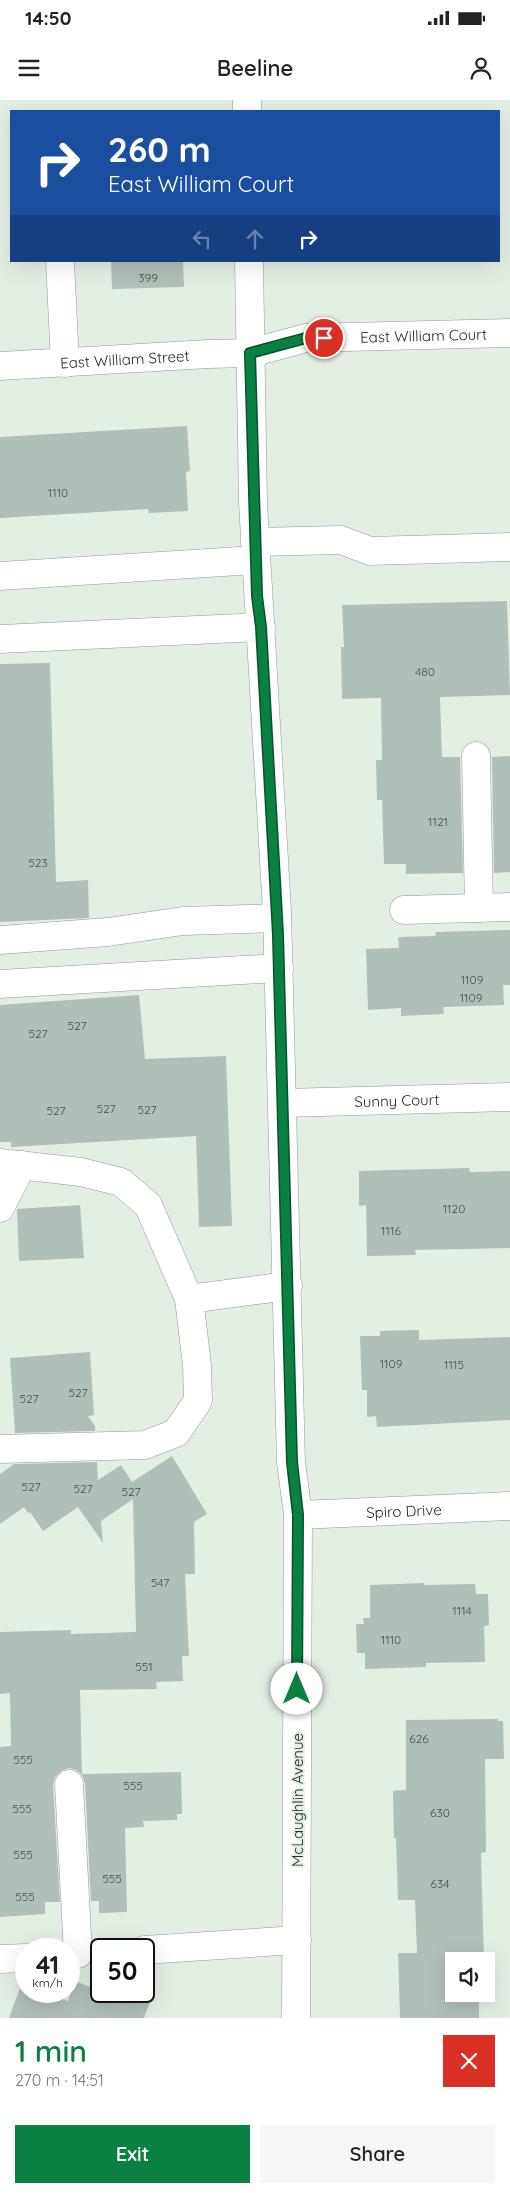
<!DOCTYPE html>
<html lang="en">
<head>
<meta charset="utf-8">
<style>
  body { margin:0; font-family:Quicksand,sans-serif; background:#f6f6f6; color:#222; height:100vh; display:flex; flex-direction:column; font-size:19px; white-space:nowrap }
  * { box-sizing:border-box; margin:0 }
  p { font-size:16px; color:#767676 }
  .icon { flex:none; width:28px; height:28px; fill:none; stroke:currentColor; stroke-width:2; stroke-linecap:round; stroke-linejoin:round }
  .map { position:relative; height:1918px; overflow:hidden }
  .details { display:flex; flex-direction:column; background:#fff; flex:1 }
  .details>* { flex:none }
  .hud { position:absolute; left:10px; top:10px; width:490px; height:152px; border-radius:0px; box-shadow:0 5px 20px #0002; background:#1a4fa0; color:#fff; overflow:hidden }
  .tools { position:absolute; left:445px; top:1852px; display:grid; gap:10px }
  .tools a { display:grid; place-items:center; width:50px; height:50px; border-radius:0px; background:#fff; box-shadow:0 5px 20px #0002; font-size:25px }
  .speed { position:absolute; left:15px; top:1838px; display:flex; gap:10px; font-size:25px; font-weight:700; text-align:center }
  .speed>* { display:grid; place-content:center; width:65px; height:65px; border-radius:50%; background:#fff; box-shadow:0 5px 20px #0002; line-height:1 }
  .speed small { font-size:12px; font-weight:400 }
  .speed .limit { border:2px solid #111; border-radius:8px; background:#fff; color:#111 }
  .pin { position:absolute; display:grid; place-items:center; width:42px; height:42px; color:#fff; margin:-21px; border:2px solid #fff; border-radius:50%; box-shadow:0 1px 5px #0007 }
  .me { position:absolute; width:55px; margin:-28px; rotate:0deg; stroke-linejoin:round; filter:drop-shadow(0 0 4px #0008) }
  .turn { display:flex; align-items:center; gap:18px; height:105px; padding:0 15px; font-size:22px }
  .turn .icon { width:65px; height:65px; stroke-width:2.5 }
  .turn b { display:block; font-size:35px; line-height:42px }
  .lanes { display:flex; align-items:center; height:48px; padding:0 15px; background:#0003; justify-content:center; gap:25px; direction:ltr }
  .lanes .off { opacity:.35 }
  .round { display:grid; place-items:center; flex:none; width:52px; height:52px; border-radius:0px; background:#f6f6f6 }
  .summary { display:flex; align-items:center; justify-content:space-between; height:85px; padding:0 15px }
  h1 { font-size:30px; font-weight:600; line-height:38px; color:#0b8043 }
  .cta { display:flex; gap:10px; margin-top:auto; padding:10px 15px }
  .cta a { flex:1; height:58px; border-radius:0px; background:#0b8043; color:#fff; font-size:20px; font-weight:600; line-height:58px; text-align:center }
  .cta a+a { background:#f6f6f6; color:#222 }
  .status { display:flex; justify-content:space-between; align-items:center; height:35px; padding:0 25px; background:#fff; direction:ltr }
  .status svg { height:14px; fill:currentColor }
  header { display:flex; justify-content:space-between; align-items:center; height:65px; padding:0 15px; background:#fff; font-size:22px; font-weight:600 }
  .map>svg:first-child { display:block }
  .building { fill:#b0bfb8 }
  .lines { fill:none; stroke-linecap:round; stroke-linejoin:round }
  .minor-casing { stroke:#909b91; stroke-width:29 }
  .major-casing { stroke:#909b91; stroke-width:29 }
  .minor { stroke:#fff; stroke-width:28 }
  .major { stroke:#fff; stroke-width:28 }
  .route-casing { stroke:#07532c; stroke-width:12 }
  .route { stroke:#0b8043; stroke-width:9 }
  .labels { text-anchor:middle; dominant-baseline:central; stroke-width:4; stroke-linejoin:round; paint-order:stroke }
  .number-label { font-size:12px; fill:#484f4a }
  .street-label { font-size:15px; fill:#262a26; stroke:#e4efe4 }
</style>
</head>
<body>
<div class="status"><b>14:50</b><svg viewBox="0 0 49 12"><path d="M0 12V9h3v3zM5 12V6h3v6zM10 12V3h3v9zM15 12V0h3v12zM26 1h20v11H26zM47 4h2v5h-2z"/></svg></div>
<header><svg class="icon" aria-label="menu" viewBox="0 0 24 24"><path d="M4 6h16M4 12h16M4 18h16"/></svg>Beeline<svg class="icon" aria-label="person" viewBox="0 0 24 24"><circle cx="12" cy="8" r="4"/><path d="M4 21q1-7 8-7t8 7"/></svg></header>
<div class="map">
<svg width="510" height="1918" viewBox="0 0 510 1918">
  <rect width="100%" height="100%" fill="#e4efe4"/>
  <g class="building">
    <path d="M111,161H183L184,187L112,189Z"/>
    <path d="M187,326L190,371L186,372L188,411L149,413L148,409L0,418V337Z"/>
    <path d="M507,501L510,595L440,597L442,657H460L463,773L406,774V764H384L382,700H377L376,660H382L381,598L342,599L341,547H344L342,505Z"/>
    <path d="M50,563L56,782L88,780L89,818L0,822V564Z"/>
    <path d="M510,656V772L494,773L492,657Z"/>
    <path d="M510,830V885H503L504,905L443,907L444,914L401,916V908L368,910L366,849L399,848L398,837L435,836L436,832Z"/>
    <path d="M139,895L145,959L226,956L232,1126L199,1127L196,1036L11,1047V1042H0V905Z"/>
    <path d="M469,1068L470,1072L510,1071V1148L415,1150L416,1155L367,1156L366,1105L359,1106V1071Z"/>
    <path d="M80,1105L84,1158L19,1161L17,1109Z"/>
    <path d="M419,1230V1240L510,1237V1320L377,1327L376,1316L367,1317V1290H362L360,1236H380V1231Z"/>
    <path d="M90,1252L94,1315L88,1316L95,1326V1331L15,1333L10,1258Z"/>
    <path d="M172,1356L207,1414L194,1422L195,1474H185L189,1556H182L183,1581L156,1582L157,1589L80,1590L82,1674L181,1672L182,1714H177V1720L143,1721L144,1727L125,1728L127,1812L99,1813V1801H91L85,1683L82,1675L76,1670L69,1668L61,1671L55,1677L53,1685L60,1802H45V1814L0,1817V1647L11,1646L10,1593L0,1594V1532L71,1530V1534L136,1532L133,1399L101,1421L103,1443L78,1407L43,1431L30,1412L28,1413L24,1407L0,1424V1374L14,1364L97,1362L98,1380L121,1365L132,1382Z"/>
    <path d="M424,1483V1485L475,1484L476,1494H488L489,1525L484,1526L485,1562L426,1563V1567L365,1569V1553H357L356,1524H364L363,1518H370V1485Z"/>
    <path d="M498,1619V1621H503L504,1659H485L486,1752L481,1753L484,1861H454V1894H479V1918H400L398,1853H417L415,1800H398L396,1738H394L393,1691L406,1690V1620Z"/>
    <path d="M75,1881L101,1891H154L144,1918H9L21,1885L26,1887V1891H39L68,1901Z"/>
  </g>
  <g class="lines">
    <g class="minor-casing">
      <g id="minor">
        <path d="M60,161L65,263"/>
        <path id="s1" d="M0,266L208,254L250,253L306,238L510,233"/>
        <path d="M255,442L341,440L370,451L510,447"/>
        <path d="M0,476L255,460"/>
        <path d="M0,539L261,527"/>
        <path d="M476,656L479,808"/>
        <path d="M404,810L510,807"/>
        <path d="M0,840L108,832L183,821L277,818"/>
        <path d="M0,884L279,868"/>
        <path id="s2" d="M283,1003L510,997"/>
        <path d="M0,1063L81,1072L121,1082L148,1105L189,1199L197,1265L198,1301L176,1333L145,1345L0,1349"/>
        <path d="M0,1108L22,1065"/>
        <path d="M189,1199L288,1186"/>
        <path id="s3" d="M298,1415L510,1406"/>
        <path d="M69,1684L78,1854"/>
        <path d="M144,1850L297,1840"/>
        <path d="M0,1859L26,1858"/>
      </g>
    </g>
    <g class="major-casing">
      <g id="major">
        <path d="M247,0V11"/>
        <path d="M249,161L253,403L277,811L291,1362L298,1415L296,1918"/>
      </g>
    </g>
    <use href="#minor" class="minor"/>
    <use href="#major" class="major"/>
  </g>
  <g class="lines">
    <g class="route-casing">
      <path id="route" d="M297,1589L298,1415L292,1362L278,835L261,527L257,496L250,253L306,238H324"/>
    </g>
    <use href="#route" class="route"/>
  </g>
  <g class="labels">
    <g class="number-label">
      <text x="148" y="177">399</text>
      <text x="58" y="392">1110</text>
      <text x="425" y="571">480</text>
      <text x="438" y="721">1121</text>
      <text x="38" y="762">523</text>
      <text x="472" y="879">1109</text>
      <text x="471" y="897">1109</text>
      <text x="77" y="925">527</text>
      <text x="38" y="933">527</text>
      <text x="106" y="1008">527</text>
      <text x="147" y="1009">527</text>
      <text x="56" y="1010">527</text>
      <text x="454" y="1108">1120</text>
      <text x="391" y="1130">1116</text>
      <text x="391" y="1263">1109</text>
      <text x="454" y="1264">1115</text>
      <text x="78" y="1292">527</text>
      <text x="29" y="1298">527</text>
      <text x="31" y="1386">527</text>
      <text x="83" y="1388">527</text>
      <text x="131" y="1391">527</text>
      <text x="160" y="1482">547</text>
      <text x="462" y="1510">1114</text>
      <text x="391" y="1539">1110</text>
      <text x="144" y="1566">551</text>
      <text x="419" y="1638">626</text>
      <text x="23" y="1659">555</text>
      <text x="133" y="1685">555</text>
      <text x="22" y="1708">555</text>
      <text x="440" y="1712">630</text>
      <text x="23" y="1754">555</text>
      <text x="112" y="1778">555</text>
      <text x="440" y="1783">634</text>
      <text x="25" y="1796">555</text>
    </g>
    <g class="street-label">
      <text stroke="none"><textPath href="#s1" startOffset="426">East William Court</textPath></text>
      <text stroke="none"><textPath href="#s1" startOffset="125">East William Street</textPath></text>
      <text stroke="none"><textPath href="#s2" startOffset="114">Sunny Court</textPath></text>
      <text stroke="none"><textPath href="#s3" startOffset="106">Spiro Drive</textPath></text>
      <text transform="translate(297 1700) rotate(-90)">McLaughlin Avenue</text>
    </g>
  </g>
</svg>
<div class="tools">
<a><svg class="icon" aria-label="sound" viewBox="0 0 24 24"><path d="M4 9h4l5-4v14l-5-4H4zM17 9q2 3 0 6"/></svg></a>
</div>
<div class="speed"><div>41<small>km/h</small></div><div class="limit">50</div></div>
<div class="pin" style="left:324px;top:238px;background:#d93025"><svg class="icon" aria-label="arrive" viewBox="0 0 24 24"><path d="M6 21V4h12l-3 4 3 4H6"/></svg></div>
<svg class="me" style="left:297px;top:1589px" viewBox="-20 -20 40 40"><circle r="19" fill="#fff"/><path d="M0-13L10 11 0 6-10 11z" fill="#0b8043"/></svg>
<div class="hud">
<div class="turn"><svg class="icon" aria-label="right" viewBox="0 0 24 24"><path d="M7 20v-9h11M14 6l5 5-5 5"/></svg><div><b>260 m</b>East William Court</div></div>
<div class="lanes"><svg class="icon off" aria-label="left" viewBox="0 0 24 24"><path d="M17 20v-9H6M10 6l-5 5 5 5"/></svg><svg class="icon off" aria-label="ahead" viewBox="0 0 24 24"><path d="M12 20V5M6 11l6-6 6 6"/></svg><svg class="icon" aria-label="right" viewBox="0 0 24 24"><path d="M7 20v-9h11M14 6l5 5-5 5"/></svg></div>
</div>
</div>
<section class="details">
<div class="summary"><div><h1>1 min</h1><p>270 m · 14:51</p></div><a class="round" style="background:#d93025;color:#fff"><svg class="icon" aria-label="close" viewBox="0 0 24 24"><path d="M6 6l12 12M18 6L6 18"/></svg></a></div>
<div class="cta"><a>Exit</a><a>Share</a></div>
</section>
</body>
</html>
